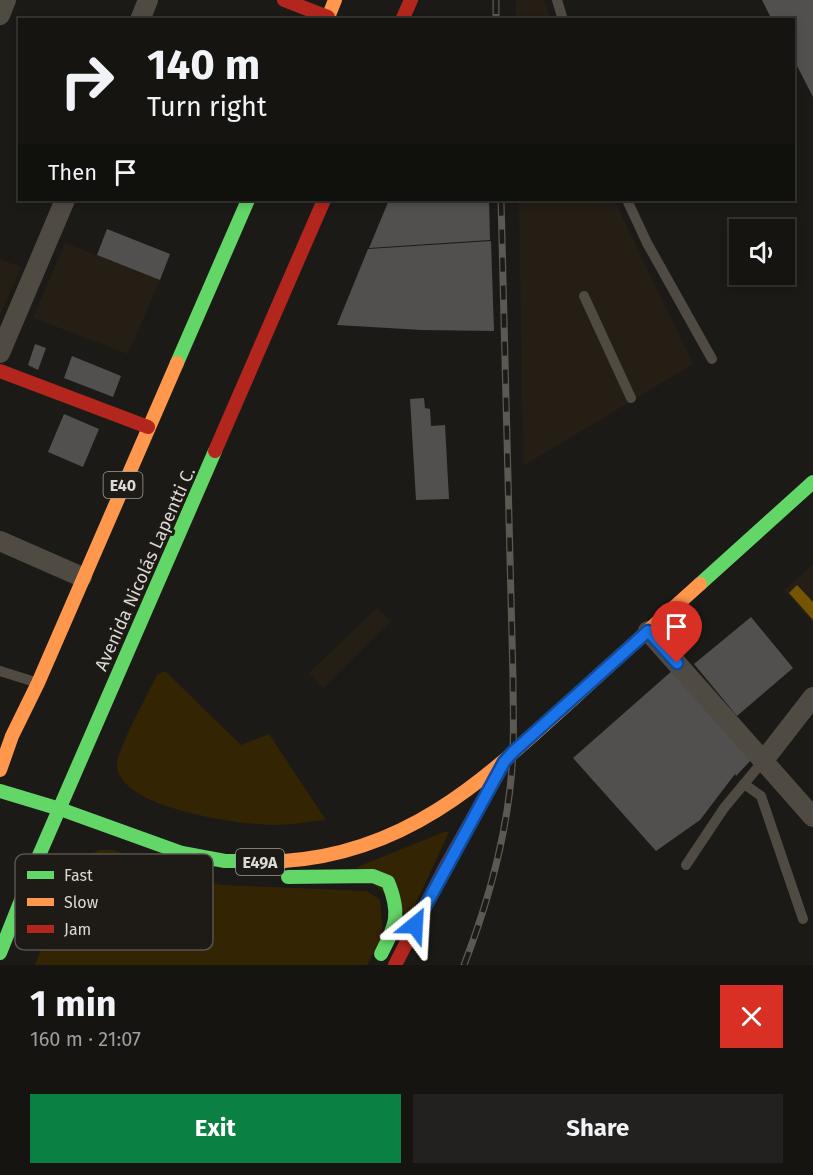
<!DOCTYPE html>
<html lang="en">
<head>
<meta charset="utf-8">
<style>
  body { margin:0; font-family:"Fira Sans",sans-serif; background:#22211f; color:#f1f3f6; height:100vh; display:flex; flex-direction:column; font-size:22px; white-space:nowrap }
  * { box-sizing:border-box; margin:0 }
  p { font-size:20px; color:#9d9e9f }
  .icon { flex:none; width:33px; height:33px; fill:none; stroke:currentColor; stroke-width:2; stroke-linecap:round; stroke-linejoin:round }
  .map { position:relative; height:965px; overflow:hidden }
  .side { display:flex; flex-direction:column; background:#151411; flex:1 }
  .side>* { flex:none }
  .guide { position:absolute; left:18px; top:18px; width:777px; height:183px; border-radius:0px; box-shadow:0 3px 9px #0003,0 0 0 2px #343331; background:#151411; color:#f1f3f6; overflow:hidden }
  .tools { position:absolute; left:729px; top:219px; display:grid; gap:12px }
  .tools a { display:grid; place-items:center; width:66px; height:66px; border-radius:0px; background:#151411; box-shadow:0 3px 9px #0003,0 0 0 2px #343331; font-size:30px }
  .pin { position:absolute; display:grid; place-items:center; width:51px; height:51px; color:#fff; margin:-62px -26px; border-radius:50% 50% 50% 0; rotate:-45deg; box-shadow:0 0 6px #0007 }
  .pin .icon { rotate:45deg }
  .me { position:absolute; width:66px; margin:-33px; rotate:27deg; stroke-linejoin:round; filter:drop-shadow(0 0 4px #0008) }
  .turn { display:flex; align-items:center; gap:21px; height:126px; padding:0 30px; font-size:27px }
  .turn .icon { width:78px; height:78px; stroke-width:2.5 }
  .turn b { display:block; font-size:42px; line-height:51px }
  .then { display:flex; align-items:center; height:57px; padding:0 30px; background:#0003; gap:12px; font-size:22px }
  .round { display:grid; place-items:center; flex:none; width:63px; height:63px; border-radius:0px; background:#22211f }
  .headline { display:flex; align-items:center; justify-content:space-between; height:102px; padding:0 30px }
  h1 { font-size:36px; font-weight:700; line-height:45px }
  .action { display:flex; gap:12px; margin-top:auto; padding:12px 30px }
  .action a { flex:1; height:69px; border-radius:0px; background:#0b8043; color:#fff; font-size:24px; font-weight:700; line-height:69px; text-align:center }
  .action a+a { background:#22211f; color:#f1f3f6 }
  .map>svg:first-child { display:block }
  .built { fill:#241e15 }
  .green { fill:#332404 }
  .water { fill:#755403 }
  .building { fill:#52504e }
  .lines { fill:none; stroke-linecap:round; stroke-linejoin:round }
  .lane { stroke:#504b42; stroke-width:10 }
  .street { stroke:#504b42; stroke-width:20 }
  .fast { stroke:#63d668; stroke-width:14 }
  .slow { stroke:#ff974d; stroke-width:14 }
  .jam { stroke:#b3261e; stroke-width:14 }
  .rail-casing { stroke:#5c5953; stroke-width:7 }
  .rail { stroke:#1e1a15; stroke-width:4.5; stroke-dasharray:14; stroke-linecap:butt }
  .route-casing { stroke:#114b97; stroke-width:15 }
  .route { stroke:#1a73e8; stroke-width:10 }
  .labels { text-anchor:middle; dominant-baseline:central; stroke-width:6; stroke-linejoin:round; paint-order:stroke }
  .shield { fill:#1e1a15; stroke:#a2a09b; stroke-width:1.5 }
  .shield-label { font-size:16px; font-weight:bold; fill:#dbd9d5 }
  .street-label { font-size:18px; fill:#dbd9d5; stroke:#1e1a15 }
  .key { fill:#1e1a15; stroke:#57534f; stroke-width:1.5 }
  .key-label { font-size:16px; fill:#dbd9d5 }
</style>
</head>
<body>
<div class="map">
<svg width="813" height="965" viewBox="0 0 813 965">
  <rect width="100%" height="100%" fill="#1c1a17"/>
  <g class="built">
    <path d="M516,0H544L550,19H516Z"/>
    <path d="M519,200H614L693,364L523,466Z"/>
    <path d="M65,243L160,280L128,354L33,318Z"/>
    <path d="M0,259L21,267L0,315Z"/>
    <path d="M813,565V624L784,590Z"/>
    <path d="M377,608L391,621L323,688L309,673Z"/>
  </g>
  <g class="green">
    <path d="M165,671L241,745L269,734L326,820C309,821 292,825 276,825C242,825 120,809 117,766C116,751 149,692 157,675Z"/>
    <path d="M444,832H449L409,918L357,867Z"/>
    <path d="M100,850H114L150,865L221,885L367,891L380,900L383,934L367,965H35L74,868L86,856Z"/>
  </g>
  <path class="water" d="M797,585L813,602V620L789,593Z"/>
  <g class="building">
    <path d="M762,0H813V97L794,60V20H772Z"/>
    <path d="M389,200H489L490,240L369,248Z"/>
    <path d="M107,229L170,254L160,280L97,255Z"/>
    <path d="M491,241L494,331L422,330L337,325L368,249Z"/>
    <path d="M35,344L46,348L38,370L28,365Z"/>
    <path d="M72,356L121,376L113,397L64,378Z"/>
    <path d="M424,398L425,408L430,409L431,426L445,425L449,499L416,500L410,399Z"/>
    <path d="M64,414L99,429L83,467L48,452Z"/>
    <path d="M751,617L793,668L737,716L694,664Z"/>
    <path d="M673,670L751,760L736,776L735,774L700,820L656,851L573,758Z"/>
  </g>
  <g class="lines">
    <g class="lane">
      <path d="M557,0L563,20"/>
      <path d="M627,200L647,243L712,359"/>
      <path d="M584,296L631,398"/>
      <path d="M0,671L35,682"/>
      <path d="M744,784L761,796L803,919"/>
      <path d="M686,865L724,808L764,760"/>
    </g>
    <g class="street">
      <path d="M0,15L6,0"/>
      <path d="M140,20L148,0"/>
      <path d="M0,353L65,200"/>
      <path d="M0,541L82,577"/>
      <path d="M648,631L813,817"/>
      <path d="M764,760L813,697"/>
    </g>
    <g class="fast">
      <path d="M177,363L248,200"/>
      <path d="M700,584L813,482"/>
      <path d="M0,791L60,809L182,853L225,861H284"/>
      <path d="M288,877L373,876L388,882C401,914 396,925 381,954"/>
      <path d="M0,953L37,860L215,451"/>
    </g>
    <g class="slow">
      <path d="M327,20L335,0"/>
      <path d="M0,770L12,736L38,683L177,363"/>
      <path d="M284,861C408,853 485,779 572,700C614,661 658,622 700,584"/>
    </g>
    <g class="jam">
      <path d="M284,0L328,17"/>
      <path d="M402,20L411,0"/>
      <path d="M0,371L148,427"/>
      <path d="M215,451L324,200"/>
      <path d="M395,965L446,866L500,770"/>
    </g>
    <g class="rail-casing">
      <g id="rail">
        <path d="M496,0V20"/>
        <path d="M464,965C490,898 510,824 513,751C514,727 513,702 513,678L501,200"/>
      </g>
    </g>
    <use href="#rail" class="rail"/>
  </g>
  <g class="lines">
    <g class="route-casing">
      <path id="route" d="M415,925L504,762L513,752L648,631L677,663"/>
    </g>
    <use href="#route" class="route"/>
  </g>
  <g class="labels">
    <g class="shield">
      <rect x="103.5" y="472" width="39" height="26" rx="4.5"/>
      <rect x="236" y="849" width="48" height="26" rx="4.5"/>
    </g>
    <g class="shield-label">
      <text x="123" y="485">E40</text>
      <text x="260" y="862">E49A</text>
    </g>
    <g class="street-label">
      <text transform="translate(145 569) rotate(-66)">Avenida Nicolás Lapentti C.</text>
    </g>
  </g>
  <rect x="15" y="854" width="198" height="96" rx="9" class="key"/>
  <rect x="27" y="871" width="27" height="8" fill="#63d668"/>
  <rect x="27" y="898" width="27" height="8" fill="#ff974d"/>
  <rect x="27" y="925" width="27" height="8" fill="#b3261e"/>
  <g class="key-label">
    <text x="64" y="881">Fast</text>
    <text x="64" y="908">Slow</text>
    <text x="64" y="935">Jam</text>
  </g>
</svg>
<div class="tools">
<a><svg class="icon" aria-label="sound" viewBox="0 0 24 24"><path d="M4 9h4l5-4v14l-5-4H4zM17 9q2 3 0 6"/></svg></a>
</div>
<div class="pin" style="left:677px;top:663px;background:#d93025"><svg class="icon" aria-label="arrive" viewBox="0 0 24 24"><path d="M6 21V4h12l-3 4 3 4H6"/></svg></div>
<svg class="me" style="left:415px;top:925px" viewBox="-20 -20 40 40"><path d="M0-17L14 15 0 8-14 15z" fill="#1a73e8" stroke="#fff" stroke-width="4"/></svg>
<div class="guide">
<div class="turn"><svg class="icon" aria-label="right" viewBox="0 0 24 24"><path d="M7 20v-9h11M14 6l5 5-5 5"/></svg><div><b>140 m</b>Turn right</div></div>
<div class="then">Then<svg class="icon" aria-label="arrive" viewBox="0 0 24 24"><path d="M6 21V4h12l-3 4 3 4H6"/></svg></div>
</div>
</div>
<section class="side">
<div class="headline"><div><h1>1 min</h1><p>160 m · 21:07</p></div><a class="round" style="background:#d93025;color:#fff"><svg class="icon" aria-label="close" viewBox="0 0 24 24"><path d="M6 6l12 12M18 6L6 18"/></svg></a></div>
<div class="action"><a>Exit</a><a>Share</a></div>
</section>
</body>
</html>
